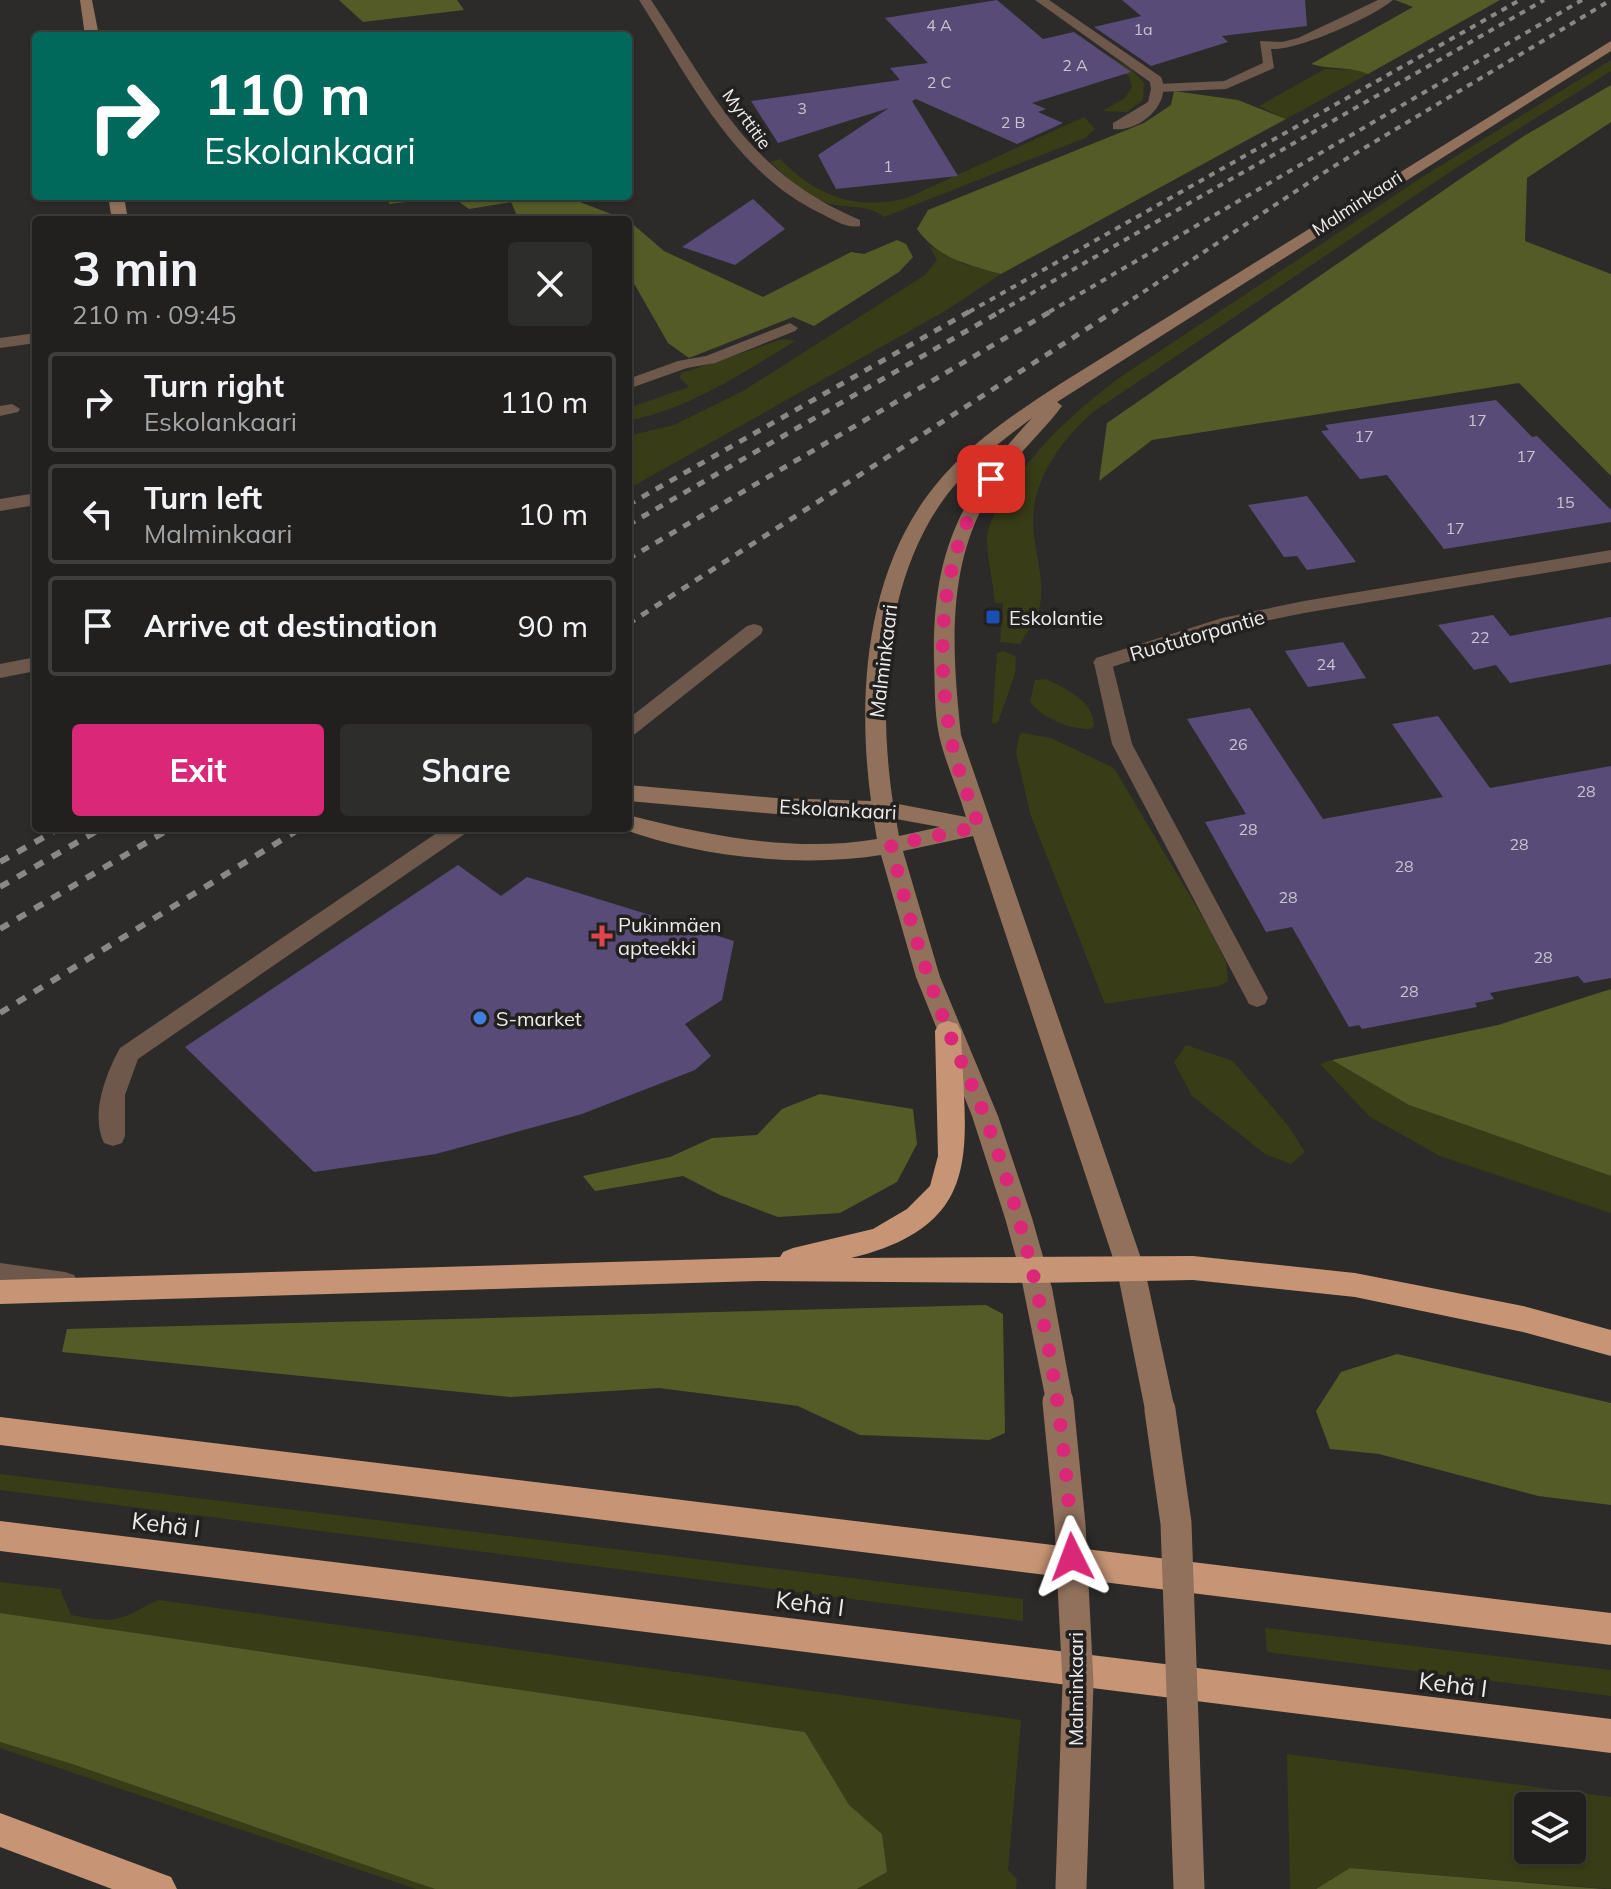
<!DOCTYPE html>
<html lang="en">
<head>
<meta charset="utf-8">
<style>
  body { margin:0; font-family:Mulish,sans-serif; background:#2d2d2c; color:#f1f3f6; height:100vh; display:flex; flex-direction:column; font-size:30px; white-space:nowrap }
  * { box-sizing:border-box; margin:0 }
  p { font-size:26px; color:#a2a3a4 }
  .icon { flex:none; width:44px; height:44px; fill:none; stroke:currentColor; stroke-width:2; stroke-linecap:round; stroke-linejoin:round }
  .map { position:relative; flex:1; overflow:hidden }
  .drawer { position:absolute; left:32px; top:216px; width:600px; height:616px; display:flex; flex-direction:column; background:#21201f; border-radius:8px; box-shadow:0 2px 6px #0004,0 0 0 2px #3e3e3d }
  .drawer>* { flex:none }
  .top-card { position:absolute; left:32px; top:32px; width:600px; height:168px; border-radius:8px; box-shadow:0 2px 6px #0004,0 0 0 2px #3e3e3d; background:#00695c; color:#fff; overflow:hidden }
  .controls { position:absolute; left:1514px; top:1792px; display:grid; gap:16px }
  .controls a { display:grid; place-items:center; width:72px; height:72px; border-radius:8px; background:#21201f; box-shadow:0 2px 6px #0004,0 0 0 2px #3e3e3d; font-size:40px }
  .pin { position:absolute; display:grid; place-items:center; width:68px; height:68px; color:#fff; margin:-34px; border-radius:16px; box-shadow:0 4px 12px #0006 }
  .me { position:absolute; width:88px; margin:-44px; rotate:357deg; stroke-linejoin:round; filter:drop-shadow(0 0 6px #0008) }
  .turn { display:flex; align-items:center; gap:28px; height:168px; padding:0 40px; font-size:36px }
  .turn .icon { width:104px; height:104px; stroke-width:2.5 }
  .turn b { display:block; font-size:56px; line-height:68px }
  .round { display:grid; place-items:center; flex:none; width:84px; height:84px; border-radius:8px; background:#2d2d2c }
  .summary { display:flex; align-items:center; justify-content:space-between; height:136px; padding:0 40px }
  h1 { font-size:48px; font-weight:700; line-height:60px }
  .button { display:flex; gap:16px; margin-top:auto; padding:16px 40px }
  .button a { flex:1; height:92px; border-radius:8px; background:#db2777; color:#fff; font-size:32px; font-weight:700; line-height:92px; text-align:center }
  .button a+a { background:#2d2d2c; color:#f1f3f6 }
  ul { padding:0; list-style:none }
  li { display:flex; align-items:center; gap:24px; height:100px; margin:0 16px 12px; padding:0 24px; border:4px solid #3e3e3d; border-radius:8px }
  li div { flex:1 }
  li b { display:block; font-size:30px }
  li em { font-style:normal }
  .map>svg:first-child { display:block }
  .green { fill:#383d17; fill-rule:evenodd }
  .forest { fill:#545b27 }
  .building { fill:#584b78 }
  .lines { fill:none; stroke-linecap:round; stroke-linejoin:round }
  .lane { fill:#6d584b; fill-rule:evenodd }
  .street { fill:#6d584b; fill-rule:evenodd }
  .secondary { fill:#91715c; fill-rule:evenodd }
  .highway { fill:#c79575; fill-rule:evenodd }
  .rail-far2 { stroke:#898887; stroke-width:4; stroke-dasharray:6 6; stroke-linecap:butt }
  .rail-far1 { stroke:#898887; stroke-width:5; stroke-dasharray:8 8; stroke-linecap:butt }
  .rail { stroke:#898887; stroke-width:6; stroke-dasharray:10 10; stroke-linecap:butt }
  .secondary-bridge { stroke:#91715c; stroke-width:31 }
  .route { stroke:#db2777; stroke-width:14; stroke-dasharray:0 25.2 }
  .transit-dot { fill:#1a4fb4; stroke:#23211f; stroke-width:3 }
  .health-dot { fill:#e0444e; stroke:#23211f; stroke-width:3 }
  .shop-dot { fill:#3f7fe0; stroke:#23211f; stroke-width:3 }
  .labels { text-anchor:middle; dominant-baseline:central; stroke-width:7; stroke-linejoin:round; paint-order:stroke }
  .number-label { font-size:16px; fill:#c8c4ce }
  .far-street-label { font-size:18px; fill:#edeceb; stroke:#23211f }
  .poi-label { font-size:20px; fill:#edeceb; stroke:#23211f; text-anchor:start }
  .street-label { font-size:20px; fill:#edeceb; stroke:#23211f }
  .near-street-label { font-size:24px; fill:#edeceb; stroke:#23211f }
</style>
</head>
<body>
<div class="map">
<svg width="1611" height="1889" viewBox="0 0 1611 1889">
  <rect width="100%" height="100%" fill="#2c2b29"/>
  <g class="green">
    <path d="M1107,55L1131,69L1144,83L1143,100L1127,112L1102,111L1125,98L1132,87L1129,77Z"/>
    <path d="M1611,60V71L1456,168L1093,412C1060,442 1033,478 1033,524C1034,552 1049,591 1036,617C1032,626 1025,635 1020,644L1000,642L1003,603H995C993,583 988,561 987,542C986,526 997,509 1005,497C1035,447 1073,413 1119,378L1424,176Z"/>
    <path d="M1325,69L1362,70L1368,74L1286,119L1259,106Z"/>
    <path d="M1084,117L1095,129L1085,138L884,217C867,202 841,210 822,201C802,193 786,176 770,162L780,159C816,196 856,211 907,198Z"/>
    <path d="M929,246L964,264L1001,274L945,311L628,489V436L674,425L743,391L925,275L937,260Z"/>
    <path d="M783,339L795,341C741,374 691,408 628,421V408L689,387L679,377L682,373Z"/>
    <path d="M1004,651L1016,657L1015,674L998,722L994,724L992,722L997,653Z"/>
    <path d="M1046,679C1066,689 1093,700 1094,726L1090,729C1068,729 1045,719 1030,702L1035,680Z"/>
    <path d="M1022,733L1051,738L1114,768L1206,923L1226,962L1228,981L1219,986L1105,1004L1031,816L1016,753L1019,736Z"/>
    <path d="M1186,1045L1233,1061L1289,1127L1305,1152L1291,1164L1265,1154L1192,1096L1174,1062Z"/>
    <path d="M1332,1060L1409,1105L1611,1176V1213L1440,1156L1370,1117L1320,1064Z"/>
    <path d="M0,1474L1023,1599V1621L0,1490Z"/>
    <path d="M0,1582L60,1589L71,1615C88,1618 106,1623 123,1617C136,1613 146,1604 159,1600L1021,1720L1008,1870L1017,1879L1016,1889H857L887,1872L882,1834L849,1806L805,1732L0,1613Z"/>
    <path d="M1265,1628L1611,1670V1696L1267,1652Z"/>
    <path d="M0,1742L72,1764L435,1889H416L0,1748Z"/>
    <path d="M1287,1754L1611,1797V1889L1350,1868L1316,1889H1290ZM1528,1806H1572V1850H1528Z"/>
  </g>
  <g class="forest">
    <path d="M339,0H457L464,10L363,22Z"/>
    <path d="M1395,0H1500L1368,74C1351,66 1329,70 1311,64L1413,7Z"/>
    <path d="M1611,85V122L1527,178L1525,241L1611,274V476L1519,383L1152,440L1099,481L1107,423L1460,179L1524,136Z"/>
    <path d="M1174,91L1238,100L1286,119L1001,274C968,265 937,258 917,229L928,210L1144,123L1171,105Z"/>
    <path d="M389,196H564L627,220H519L511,202L469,209L452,197L389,204Z"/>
    <path d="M628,220L664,251L763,297L851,252L864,254L897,240L906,244L913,257L899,272L814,326L793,317L689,358L668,343L628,273Z"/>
    <path d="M1611,989V1176L1409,1105L1332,1060L1498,1025Z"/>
    <path d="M820,1094L913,1109L917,1144L897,1182L840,1213L778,1217L720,1195L683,1176L595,1191L583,1176L670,1157L712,1138L757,1135L782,1109Z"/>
    <path d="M986,1305L1003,1314L1005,1433L989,1440L860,1435L798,1406L659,1388L511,1397L62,1352L67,1329Z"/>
    <path d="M1397,1354L1611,1403V1505L1538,1496L1379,1454L1330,1449L1316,1411L1341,1372Z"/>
    <path d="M0,1613L805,1732L849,1805L882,1834L887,1872L857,1889H435L72,1764L0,1742Z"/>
    <path d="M1350,1868L1604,1889H1316Z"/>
  </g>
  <g class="building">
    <path d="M997,0L1043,39L1074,32L1131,72L1032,103L1046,109L1038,112L1063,123L1017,144L916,99L912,101L958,176L836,189L818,155L889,108L778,143L751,101L900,80L890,68L928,63L885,18Z"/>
    <path d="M1122,0H1305L1307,26L1222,36L1228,42L1151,66L1094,27L1141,16Z"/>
    <path d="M753,199L785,229L735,265L682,247Z"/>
    <path d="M1496,400L1532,437L1537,436L1611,510V522L1444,549L1387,475L1360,479L1321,431L1329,430L1325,425Z"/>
    <path d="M1307,496L1356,562L1307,570L1297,556L1284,557L1248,505Z"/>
    <path d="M1493,615L1510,636L1611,617V664L1510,683L1496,665L1474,670L1438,625Z"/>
    <path d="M1343,642L1366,678L1308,687L1285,651Z"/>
    <path d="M1250,708L1323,819L1443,797L1392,724L1438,716L1490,788L1611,766V978L1584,983L1578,976L1490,993L1494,999L1475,1003L1477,1007L1362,1029L1359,1025L1349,1027L1292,927L1266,932L1205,822L1246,814L1187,719Z"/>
    <path d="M458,865L501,896L527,877L734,941L722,1000L685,1024L711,1056L695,1070L582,1114L436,1154L314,1172L185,1047Z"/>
  </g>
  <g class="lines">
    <g class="lane">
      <path d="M1378,0H1393C1373,17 1297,51 1271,49L1274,68L1226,89L1159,92L1153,88L1159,84L1224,81L1263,63L1260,41L1282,42L1298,38Z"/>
      <path d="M790,323L798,328L795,331L715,363L687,368L628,389V379L678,361L706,356Z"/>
      <path d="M36,333V343L0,348V338Z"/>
      <path d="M12,404L20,409L18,412L0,416V406Z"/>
      <path d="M754,624L761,626L763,630L761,634L635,734L628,736V719L747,626Z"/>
      <path d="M1103,657L1112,663L1132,744L1268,998L1265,1004L1257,1007L1249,1004L1112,744L1094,663Z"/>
      <path d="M444,828H469L466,833L138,1059L125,1095V1136L122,1143L113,1146L104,1143C90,1115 106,1073 120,1048Z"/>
      <path d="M0,1263L65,1272L74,1275L78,1283L74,1291L65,1294L0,1285Z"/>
    </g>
    <g class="street">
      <path d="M639,0H651C716,97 747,172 860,220V226C847,229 832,219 820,213C733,171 689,78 639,0Z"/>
      <path d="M1035,0H1049L1161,77C1173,103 1139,133 1113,129V123L1148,102L1151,89L1150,82Z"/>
      <path d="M36,493V505L0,511V499Z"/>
      <path d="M1611,550V562L1304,613L1226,629L1103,670L1093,663L1096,658L1222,618L1304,601Z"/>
      <path d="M36,657V671L0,678V664Z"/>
    </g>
    <g class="secondary">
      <path d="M80,0H92L99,36H85Z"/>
      <path d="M1611,41V51L1057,402L1062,406C1041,434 1014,457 995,486C945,560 952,651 961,735L1145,1270L1175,1410L1170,1420L1160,1423L1150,1420L1145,1410L1117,1270L973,836L903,851L940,977L998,1116L1032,1218L1052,1288L1073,1402L1068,1411L1058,1415L1048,1411L1020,1272L1005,1218L972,1116L916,977L881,855C800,868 697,857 620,828H628V815C709,836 794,853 877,839L873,816L776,814L628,801V785L776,798L871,801C857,697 865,573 934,487C968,444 1014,414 1060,384ZM1032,418C960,496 932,552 934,661C935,685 934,711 939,735C945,762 958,790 966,817L893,803C878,702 883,581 946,496C970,465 1001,441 1032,418ZM896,819L940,827L899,836Z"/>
      <path d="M108,196H124L128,220H112Z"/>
    </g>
    <g class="highway">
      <path d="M948,1021L957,1024L961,1031C964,1145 990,1224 851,1258L1193,1256L1355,1273L1523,1306L1611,1330V1356L1523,1332L1355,1297L1193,1280L1034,1283L757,1281L0,1304V1280L780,1257L783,1252L793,1248L873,1229L907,1209L930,1186L938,1156L935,1031L939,1024Z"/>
      <path d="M0,1417L1611,1613V1645L0,1445Z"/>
      <path d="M0,1521L1611,1719V1753L0,1551Z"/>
      <path d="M0,1813L171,1877L177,1889H112L0,1847Z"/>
    </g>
    <g class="rail-far2">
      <path d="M969,312L1520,0"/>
      <path d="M999,312L1544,0"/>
      <path d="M1049,312L1582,0"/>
      <path d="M1113,312L1331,168L1611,0"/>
    </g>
    <g class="rail-far1">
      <path d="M628,505L972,310"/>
      <path d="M628,525L1003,310"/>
      <path d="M628,559L1053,310"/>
      <path d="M628,624L1116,310"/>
    </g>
    <g class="rail">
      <path d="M0,862L60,828"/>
      <path d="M0,887L102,828"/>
      <path d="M0,929L171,828"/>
      <path d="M0,1013L301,828"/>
    </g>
    <g class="secondary-bridge">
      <path d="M1058,1402L1070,1525L1078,1683L1071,1887"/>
      <path d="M1160,1410L1176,1523L1189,1889"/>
    </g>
  </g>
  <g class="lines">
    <path class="route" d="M991,479C940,551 935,649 950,733C955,765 969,797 979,827L891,845C906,908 924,970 948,1030C960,1062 977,1093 988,1125C1039,1263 1065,1409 1072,1557"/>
  </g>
  <rect class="transit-dot" x="985" y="609" width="16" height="16" rx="4"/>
  <path class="health-dot" d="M598 924h8v8h8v8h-8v8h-8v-8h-8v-8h8z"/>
  <circle class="shop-dot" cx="480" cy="1018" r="8"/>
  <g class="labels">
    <g class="number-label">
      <text x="939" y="25">4 A</text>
      <text x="1143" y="29">1a</text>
      <text x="1075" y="65">2 A</text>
      <text x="939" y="82">2 C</text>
      <text x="802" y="108">3</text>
      <text x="1013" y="122">2 B</text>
      <text x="888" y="166">1</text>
      <text x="1477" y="420">17</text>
      <text x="1364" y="436">17</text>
      <text x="1526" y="456">17</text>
      <text x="1565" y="502">15</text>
      <text x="1455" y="528">17</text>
      <text x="1480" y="637">22</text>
      <text x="1326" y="664">24</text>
      <text x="1238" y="744">26</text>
      <text x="1586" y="791">28</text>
      <text x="1248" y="829">28</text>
      <text x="1519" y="844">28</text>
      <text x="1404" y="866">28</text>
      <text x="1288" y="897">28</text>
      <text x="1543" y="957">28</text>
      <text x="1409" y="991">28</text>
    </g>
    <g class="far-street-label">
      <text transform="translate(747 119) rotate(54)">Myrttitie</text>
      <text transform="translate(1357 203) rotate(-33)">Malminkaari</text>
    </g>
    <g class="poi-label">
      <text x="1009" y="617">Eskolantie</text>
      <text x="618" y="924">Pukinmäen<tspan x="618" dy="23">apteekki</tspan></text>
      <text x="496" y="1018">S-market</text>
    </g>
    <g class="street-label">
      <text transform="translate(1197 635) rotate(-16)">Ruotutorpantie</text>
      <text transform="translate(883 661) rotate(-83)">Malminkaari</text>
      <text transform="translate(838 809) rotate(3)">Eskolankaari</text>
      <text transform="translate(1075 1689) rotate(-90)">Malminkaari</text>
    </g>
    <g class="near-street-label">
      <text transform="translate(166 1524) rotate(7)">Kehä I</text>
      <text transform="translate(810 1603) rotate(7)">Kehä I</text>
      <text transform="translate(1453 1684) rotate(7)">Kehä I</text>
    </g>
  </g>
</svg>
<div class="controls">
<a><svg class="icon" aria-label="layers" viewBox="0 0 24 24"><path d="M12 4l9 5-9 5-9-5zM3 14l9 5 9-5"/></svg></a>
</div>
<div class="pin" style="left:991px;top:479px;background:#d93025"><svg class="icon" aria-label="arrive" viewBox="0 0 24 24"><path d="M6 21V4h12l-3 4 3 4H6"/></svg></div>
<svg class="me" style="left:1072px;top:1557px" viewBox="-20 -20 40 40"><path d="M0-17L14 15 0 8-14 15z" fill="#db2777" stroke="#fff" stroke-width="4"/></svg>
<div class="top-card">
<div class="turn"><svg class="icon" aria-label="right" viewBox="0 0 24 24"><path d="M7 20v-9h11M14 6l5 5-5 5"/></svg><div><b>110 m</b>Eskolankaari</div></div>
</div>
<section class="drawer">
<div class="summary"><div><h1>3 min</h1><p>210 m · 09:45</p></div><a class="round"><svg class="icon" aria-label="close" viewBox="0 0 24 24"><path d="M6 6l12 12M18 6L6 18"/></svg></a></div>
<ul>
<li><svg class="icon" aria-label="right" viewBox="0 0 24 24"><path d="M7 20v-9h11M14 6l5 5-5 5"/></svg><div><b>Turn right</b><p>Eskolankaari</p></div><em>110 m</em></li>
<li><svg class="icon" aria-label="left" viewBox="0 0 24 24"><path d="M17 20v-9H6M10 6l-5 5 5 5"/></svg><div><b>Turn left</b><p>Malminkaari</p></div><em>10 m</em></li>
<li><svg class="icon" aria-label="arrive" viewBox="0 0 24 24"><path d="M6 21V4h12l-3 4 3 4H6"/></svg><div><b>Arrive at destination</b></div><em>90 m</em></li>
</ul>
<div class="button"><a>Exit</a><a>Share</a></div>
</section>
</div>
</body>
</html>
